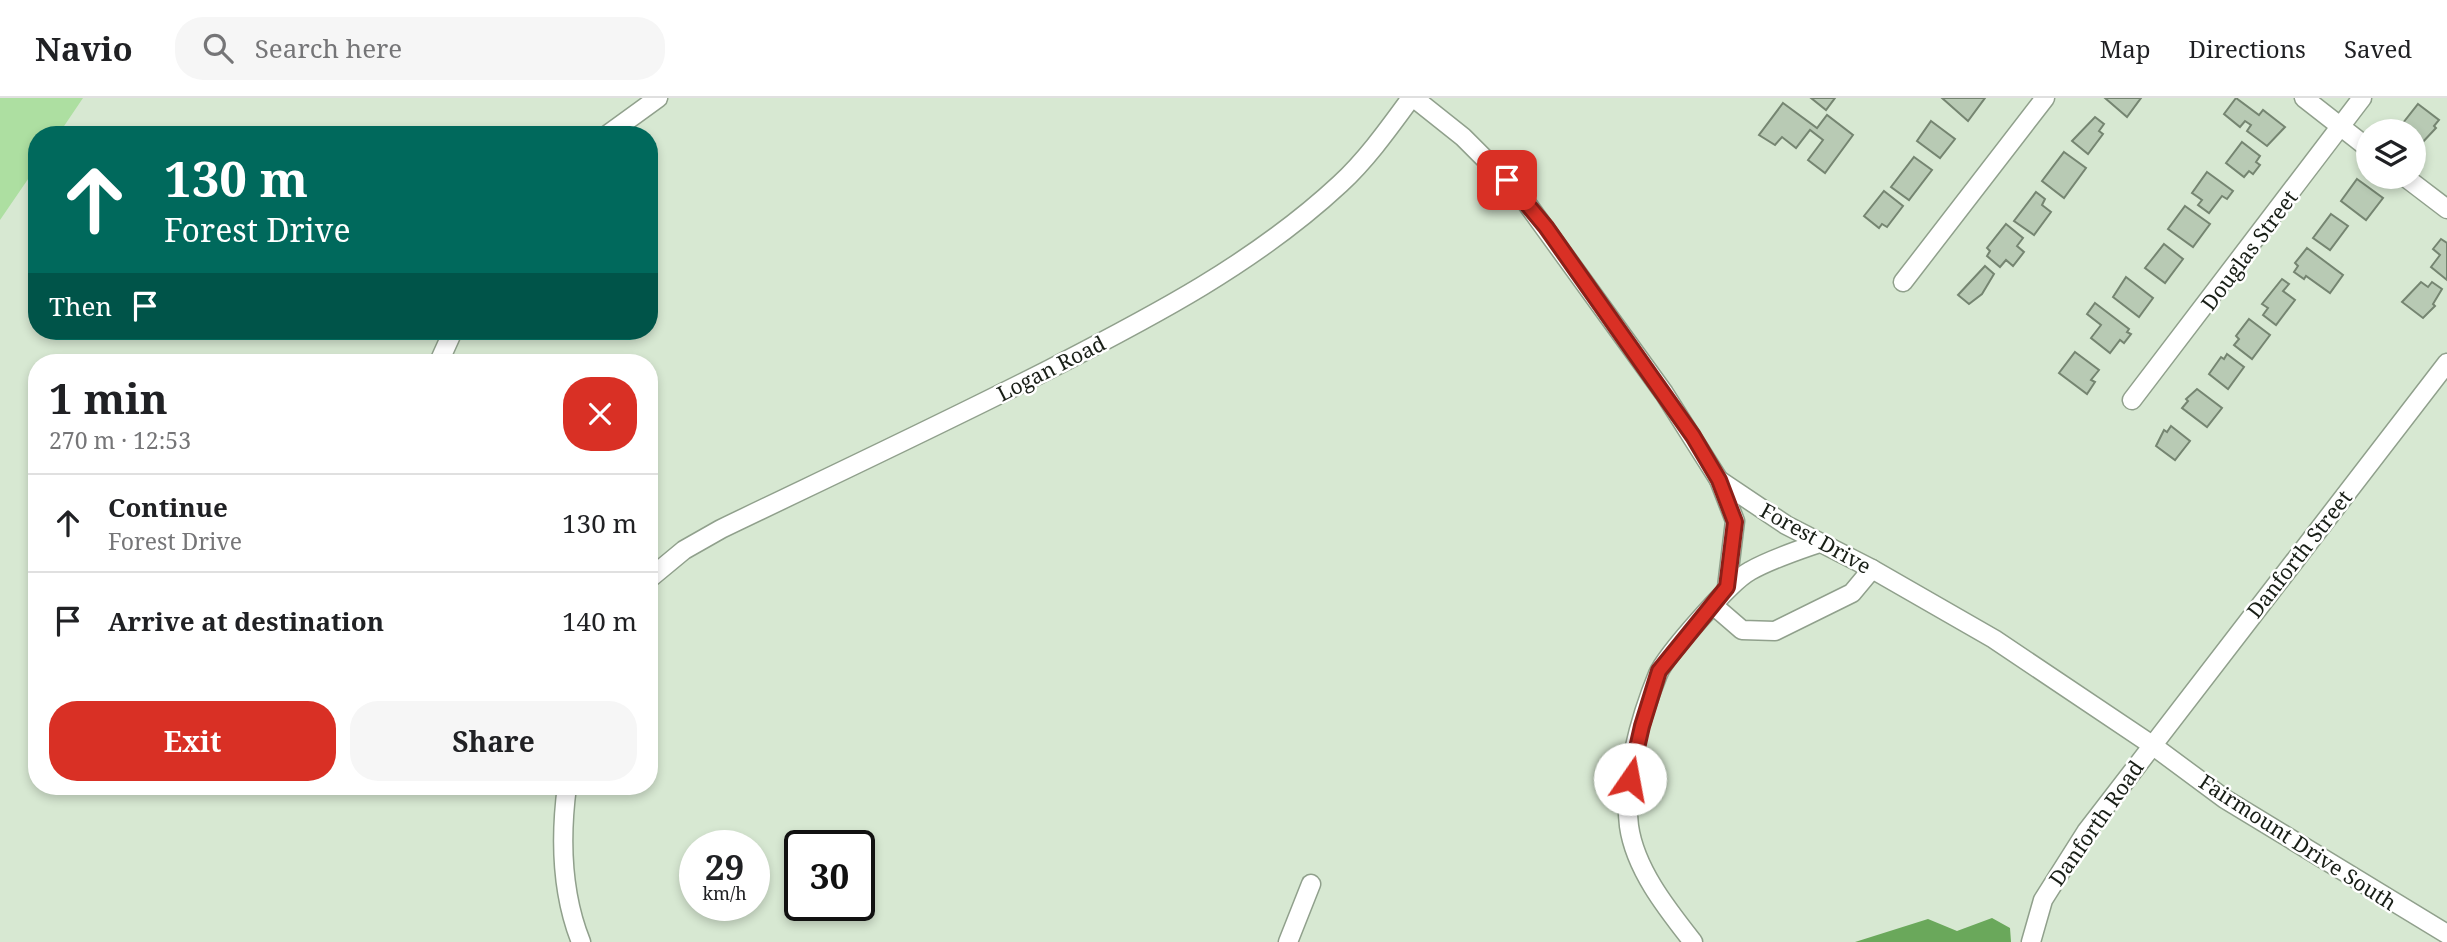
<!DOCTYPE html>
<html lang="en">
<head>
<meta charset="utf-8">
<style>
  body { margin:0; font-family:"Noto Serif",serif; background:#f6f6f6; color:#202124; height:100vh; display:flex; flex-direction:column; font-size:26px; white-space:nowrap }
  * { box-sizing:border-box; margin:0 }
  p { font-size:23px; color:#757577 }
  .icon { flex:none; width:38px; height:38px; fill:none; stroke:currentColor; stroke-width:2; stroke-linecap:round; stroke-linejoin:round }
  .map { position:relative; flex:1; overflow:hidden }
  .drawer { position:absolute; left:28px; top:256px; width:630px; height:441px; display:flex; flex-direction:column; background:#fff; border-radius:28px; box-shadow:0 4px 10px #0003 }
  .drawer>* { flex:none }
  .banner { position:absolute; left:28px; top:28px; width:630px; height:214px; border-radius:28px; box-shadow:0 4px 10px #0003; background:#00695c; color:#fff; overflow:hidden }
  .fabs { position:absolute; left:2356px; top:21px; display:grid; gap:14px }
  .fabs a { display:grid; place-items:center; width:70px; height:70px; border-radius:50%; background:#fff; box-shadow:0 4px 10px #0003; font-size:35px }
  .speed { position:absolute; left:679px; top:732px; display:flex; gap:14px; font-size:35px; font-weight:700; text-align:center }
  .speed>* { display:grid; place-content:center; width:91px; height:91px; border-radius:50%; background:#fff; box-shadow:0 4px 10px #0003; line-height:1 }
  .speed small { font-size:18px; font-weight:400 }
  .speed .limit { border:4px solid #111; border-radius:10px; background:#fff; color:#111 }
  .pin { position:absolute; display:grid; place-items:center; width:60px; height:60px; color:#fff; margin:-30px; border-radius:14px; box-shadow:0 4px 10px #0006 }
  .me { position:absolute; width:77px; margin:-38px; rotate:12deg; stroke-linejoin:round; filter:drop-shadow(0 0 5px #0008) }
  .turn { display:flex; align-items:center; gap:24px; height:147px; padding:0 21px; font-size:32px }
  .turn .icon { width:91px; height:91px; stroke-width:2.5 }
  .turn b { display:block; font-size:49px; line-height:60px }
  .then { display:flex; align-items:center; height:66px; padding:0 21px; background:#0003; gap:14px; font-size:26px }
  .round { display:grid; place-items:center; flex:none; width:74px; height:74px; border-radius:28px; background:#f6f6f6 }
  .head { display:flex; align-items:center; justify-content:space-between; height:119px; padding:0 21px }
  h1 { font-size:42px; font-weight:700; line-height:52px }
  .action { display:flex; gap:14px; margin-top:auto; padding:14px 21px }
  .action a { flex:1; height:80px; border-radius:28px; background:#d93025; color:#fff; font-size:28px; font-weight:700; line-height:80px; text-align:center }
  .action a+a { background:#f6f6f6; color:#202124 }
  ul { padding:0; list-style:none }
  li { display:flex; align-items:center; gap:21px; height:98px; padding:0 21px; border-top:2px solid #e0e0e0 }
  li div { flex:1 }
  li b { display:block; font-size:26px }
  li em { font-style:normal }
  header { display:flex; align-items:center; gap:42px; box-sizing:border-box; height:98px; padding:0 35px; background:#fff; border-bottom:2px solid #e0e0e0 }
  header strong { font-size:33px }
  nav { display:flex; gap:38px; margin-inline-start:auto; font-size:24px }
  .search { width:490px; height:63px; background:#f6f6f6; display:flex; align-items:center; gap:18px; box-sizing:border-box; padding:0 24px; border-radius:28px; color:#757577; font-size:26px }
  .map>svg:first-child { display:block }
  .green { fill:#addfa1 }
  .water { fill:#6aa85b }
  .building { fill:#b8cab4; stroke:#758571; stroke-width:2 }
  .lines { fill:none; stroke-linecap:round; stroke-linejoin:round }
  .minor-casing { stroke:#90a08c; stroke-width:21 }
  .minor { stroke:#fff; stroke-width:18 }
  .route-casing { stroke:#8d1f18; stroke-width:18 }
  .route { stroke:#d93025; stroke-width:12 }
  .labels { text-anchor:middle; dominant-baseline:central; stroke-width:5; stroke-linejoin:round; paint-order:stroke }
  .street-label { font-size:21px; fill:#181e16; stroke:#fff }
</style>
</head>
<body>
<header>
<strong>Navio</strong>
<div class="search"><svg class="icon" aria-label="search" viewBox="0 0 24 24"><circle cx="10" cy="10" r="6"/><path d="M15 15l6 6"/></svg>Search here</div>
<nav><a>Map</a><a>Directions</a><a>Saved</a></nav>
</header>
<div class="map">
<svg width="2447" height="844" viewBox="0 0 2447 844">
  <rect width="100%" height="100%" fill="#d7e8d2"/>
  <path class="green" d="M0,0H83L58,37H37V68L0,122Z"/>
  <path class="water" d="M1992,820L2010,830L2011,844H1855L1928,821L1957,833Z"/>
  <g class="building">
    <path d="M1811,0H1835L1826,12Z"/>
    <path d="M1942,0H1985L1968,23Z"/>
    <path d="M2105,0H2141L2127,19Z"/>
    <path d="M2236,0L2259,17L2263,12L2285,29L2267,48L2247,33L2251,27L2245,23L2240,29L2224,16Z"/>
    <path d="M1783,5L1817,30L1827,17L1853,37L1825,75L1808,62L1823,42L1810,32L1796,50L1782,39L1775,47L1759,37Z"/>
    <path d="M2418,6L2439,22L2434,28L2436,30L2420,47L2413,41V33L2399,30Z"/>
    <path d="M2095,19L2104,26L2099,33L2103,36L2088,56L2072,43Z"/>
    <path d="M1931,23L1955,41L1940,60L1917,43Z"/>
    <path d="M2242,44L2260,58L2256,64L2260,67L2253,76L2249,73L2244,79L2226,65Z"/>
    <path d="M2064,54L2086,70L2064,100L2042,83Z"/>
    <path d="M1914,59L1932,72L1909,102L1891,89Z"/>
    <path d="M2207,74L2233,93L2227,101L2222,98L2209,115L2198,107L2202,102L2192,95Z"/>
    <path d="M2357,81L2383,100L2366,122L2341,103Z"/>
    <path d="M1884,93L1903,108L1887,129L1882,126L1879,130L1864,118Z"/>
    <path d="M2036,94L2045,101L2042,107L2051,114L2034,137L2014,123Z"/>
    <path d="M2185,108L2210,126L2193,149L2168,131Z"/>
    <path d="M2331,116L2348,128L2330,152L2313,140Z"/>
    <path d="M2006,126L2023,140L2017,148L2024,154L2013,168L2006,162L2000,169L1987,158L1990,153L1987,150Z"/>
    <path d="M2441,141L2447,145V182L2431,169L2440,157L2433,151Z"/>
    <path d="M2164,146L2183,161L2165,185L2145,170Z"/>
    <path d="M2307,150L2343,177L2330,195L2306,178L2304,181L2294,174L2298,168L2295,165Z"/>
    <path d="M1985,168L1994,176L1982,196L1969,206L1958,197Z"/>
    <path d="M2126,179L2153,200L2139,219L2113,199Z"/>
    <path d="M2282,181L2289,186L2283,193L2295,202L2276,227L2263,217L2268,210L2262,206Z"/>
    <path d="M2421,184L2428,189L2432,184L2442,191L2433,206L2435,208L2423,220L2402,204Z"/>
    <path d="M2095,205L2129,231L2127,234L2131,236L2124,245L2120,242L2110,255L2091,240L2101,227L2087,216Z"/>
    <path d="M2249,221L2270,237L2252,261L2234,247L2239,241L2236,238Z"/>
    <path d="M2075,254L2099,272L2091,282L2095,284L2087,296L2059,275Z"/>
    <path d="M2227,256L2244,269L2228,291L2209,276L2221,259L2224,261Z"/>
    <path d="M2197,291L2222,310L2207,329L2182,310L2188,303L2186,301Z"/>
    <path d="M2171,328L2190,343L2175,362L2156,348L2164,332L2167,334Z"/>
  </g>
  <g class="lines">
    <g class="minor-casing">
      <g id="minor">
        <path d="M1414,0L1463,39L1520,96L1664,295L1719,382L1786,427L1872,471L1994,541L2152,647L2225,701L2447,836"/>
        <path d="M2304,0L2368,50"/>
        <path d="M607,37L658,0"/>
        <path d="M2405,79L2447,111"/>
        <path d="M1903,184L2045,0"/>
        <path d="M439,264L453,233"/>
        <path d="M2132,302L2362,0"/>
        <path d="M1719,382L1735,423L1727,489"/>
        <path d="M649,481L684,452L721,431C831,378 942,326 1050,271C1153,218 1255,165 1340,86C1367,61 1389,30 1411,0"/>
        <path d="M1713,507L1742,532L1775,533L1852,495L1872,471"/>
        <path d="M567,688C560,741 561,794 581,844"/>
        <path d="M1288,844L1311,786"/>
        <path d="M1693,844C1667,811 1635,771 1629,728C1623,680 1640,620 1658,576C1666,557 1731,483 1750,473C1771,461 1796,453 1819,445"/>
        <path d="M2031,844L2043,802L2086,734L2447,265"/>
      </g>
    </g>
    <use href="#minor" class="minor"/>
  </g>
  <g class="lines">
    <g class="route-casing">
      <path id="route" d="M1507,82L1546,129L1693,338L1719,382L1735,424L1727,489L1659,573L1642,628L1630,681"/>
    </g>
    <use href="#route" class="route"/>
  </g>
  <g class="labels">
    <g class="street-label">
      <text transform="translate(2249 152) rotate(-53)">Douglas Street</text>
      <text transform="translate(1051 270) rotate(-27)">Logan Road</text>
      <text transform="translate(1816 440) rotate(29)">Forest Drive</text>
      <text transform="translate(2299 456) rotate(-52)">Danforth Street</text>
      <text transform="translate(2096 725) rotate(-55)">Danforth Road</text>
      <text transform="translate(2298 744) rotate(33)">Fairmount Drive South</text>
    </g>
  </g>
</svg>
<div class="fabs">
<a><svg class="icon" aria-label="layers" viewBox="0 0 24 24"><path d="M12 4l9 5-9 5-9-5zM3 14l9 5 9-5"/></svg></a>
</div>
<div class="speed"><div>29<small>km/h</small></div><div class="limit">30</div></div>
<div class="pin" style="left:1507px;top:82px;background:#d93025"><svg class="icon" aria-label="arrive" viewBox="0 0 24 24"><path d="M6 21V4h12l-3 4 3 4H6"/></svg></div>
<svg class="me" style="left:1630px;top:681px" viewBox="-20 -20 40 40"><circle r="19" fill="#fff"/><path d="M0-13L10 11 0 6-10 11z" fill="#d93025"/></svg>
<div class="banner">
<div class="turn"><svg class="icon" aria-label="ahead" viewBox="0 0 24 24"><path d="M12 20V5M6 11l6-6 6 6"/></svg><div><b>130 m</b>Forest Drive</div></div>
<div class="then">Then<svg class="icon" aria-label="arrive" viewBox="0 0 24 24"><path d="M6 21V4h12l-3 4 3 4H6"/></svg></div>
</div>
<section class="drawer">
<div class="head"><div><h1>1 min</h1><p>270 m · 12:53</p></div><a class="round" style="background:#d93025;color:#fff"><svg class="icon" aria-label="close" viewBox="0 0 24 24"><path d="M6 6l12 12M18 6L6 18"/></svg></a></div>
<ul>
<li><svg class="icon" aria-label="ahead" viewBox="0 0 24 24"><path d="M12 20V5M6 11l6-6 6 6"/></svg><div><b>Continue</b><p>Forest Drive</p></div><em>130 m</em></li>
<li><svg class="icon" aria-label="arrive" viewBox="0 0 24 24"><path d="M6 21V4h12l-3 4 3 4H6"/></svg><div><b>Arrive at destination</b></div><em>140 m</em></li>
</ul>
<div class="action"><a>Exit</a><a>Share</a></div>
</section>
</div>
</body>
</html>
